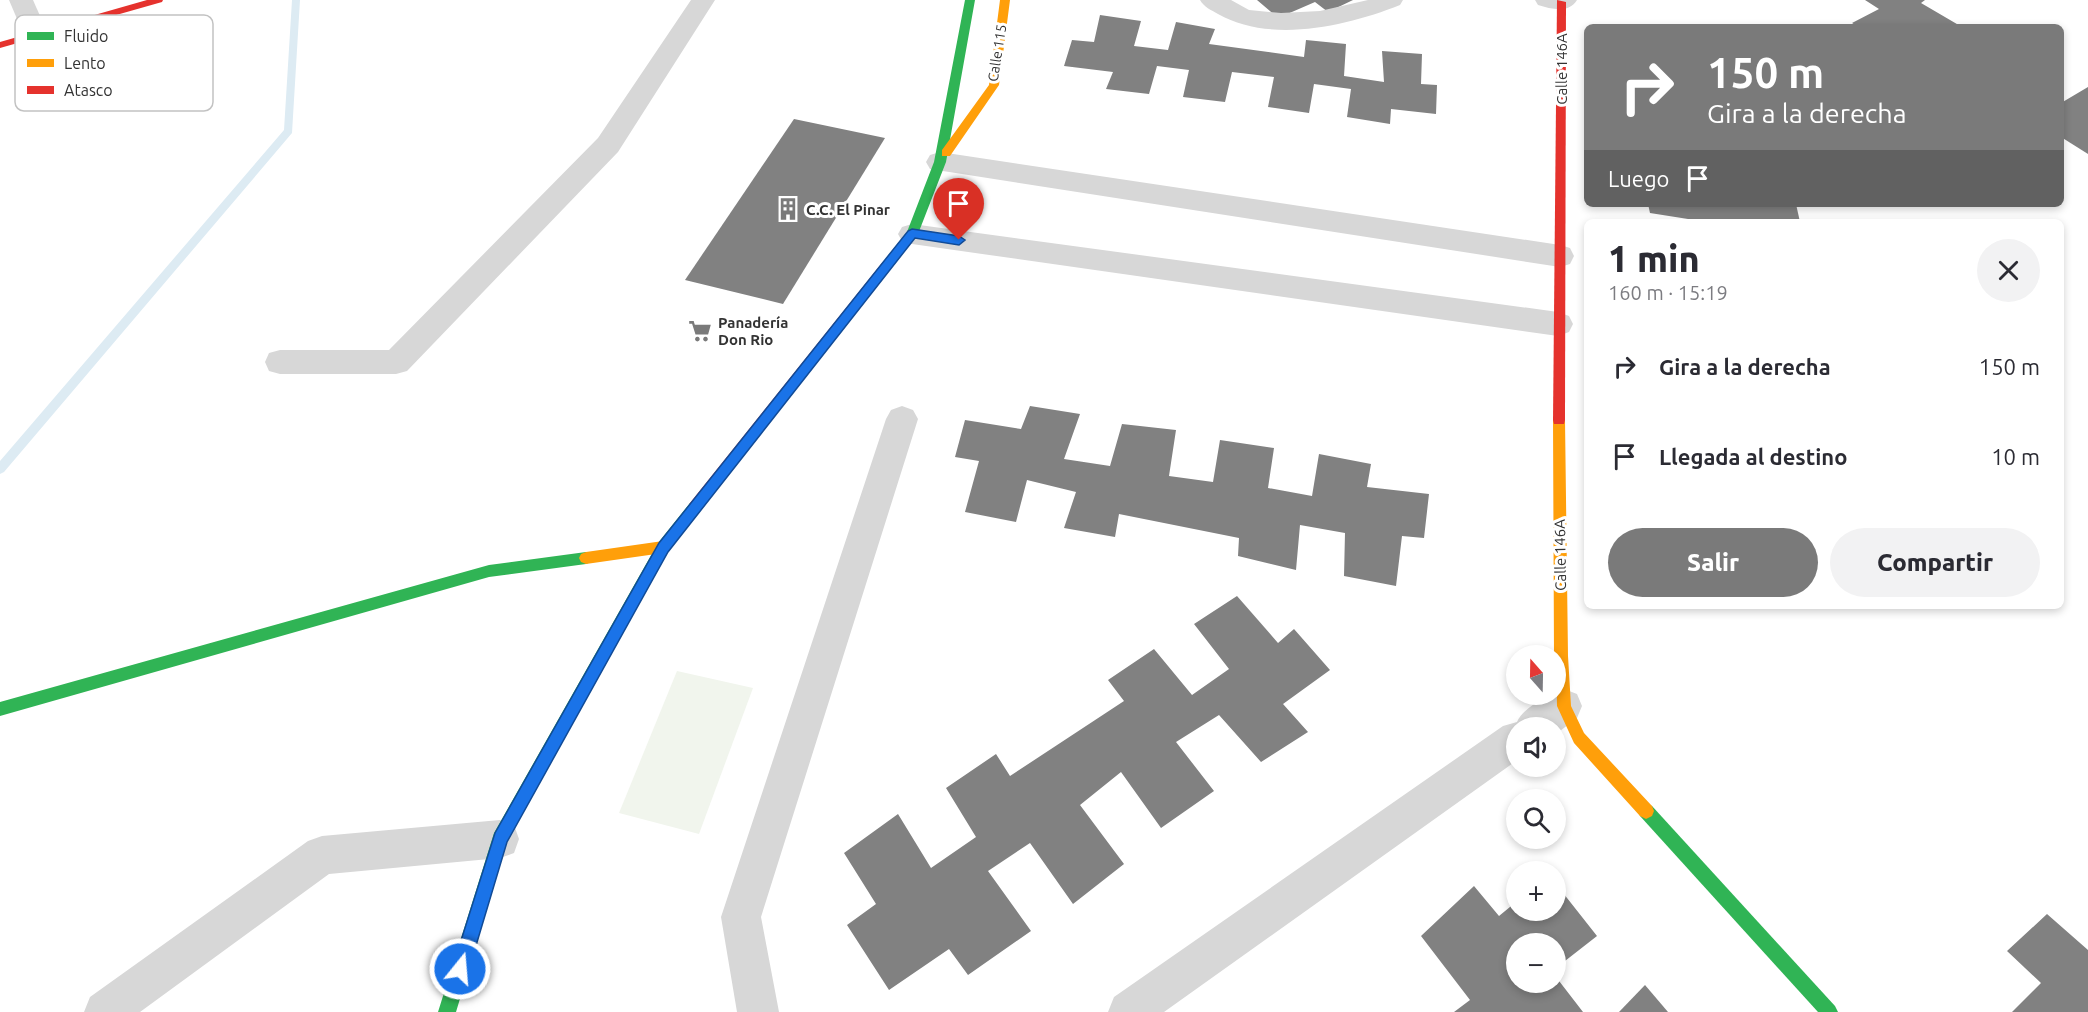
<!DOCTYPE html>
<html lang="es">
<head>
<meta charset="utf-8">
<style>
  body { margin:0; font-family:Ubuntu,sans-serif; background:#f2f2f3; color:#2b2b33; height:100vh; display:flex; flex-direction:column; font-size:22px; white-space:nowrap }
  * { box-sizing:border-box; margin:0 }
  p { font-size:20px; color:#7c7c81 }
  .icon { flex:none; width:33px; height:33px; fill:none; stroke:currentColor; stroke-width:2; stroke-linecap:round; stroke-linejoin:round }
  .map { position:relative; flex:1; overflow:hidden }
  .sheet { position:absolute; left:1584px; top:219px; width:480px; height:390px; display:flex; flex-direction:column; background:#fff; border-radius:9px; box-shadow:0 3px 9px #0003 }
  .sheet>* { flex:none }
  .banner { position:absolute; left:1584px; top:24px; width:480px; height:183px; border-radius:9px; box-shadow:0 3px 9px #0003; background:#7a7a7a; color:#fff; overflow:hidden }
  .needle { width:39px; rotate:340deg }
  .buttons { position:absolute; left:1506px; top:645px; display:grid; gap:12px }
  .buttons a { display:grid; place-items:center; width:60px; height:60px; border-radius:50%; background:#fff; box-shadow:0 3px 9px #0003; font-size:30px }
  .pin { position:absolute; display:grid; place-items:center; width:51px; height:51px; color:#fff; margin:-62px -26px; border-radius:50% 50% 50% 0; rotate:-45deg; box-shadow:0 0 6px #0007 }
  .pin .icon { rotate:45deg }
  .me { position:absolute; width:66px; margin:-33px; rotate:17deg; stroke-linejoin:round; filter:drop-shadow(0 0 4px #0008) }
  .turn { display:flex; align-items:center; gap:21px; height:126px; padding:0 24px; font-size:27px }
  .turn .icon { width:78px; height:78px; stroke-width:2.5 }
  .turn b { display:block; font-size:42px; line-height:51px }
  .then { display:flex; align-items:center; height:57px; padding:0 24px; background:#0003; gap:12px; font-size:22px }
  .round { display:grid; place-items:center; flex:none; width:63px; height:63px; border-radius:32px; background:#f2f2f3 }
  .summary { display:flex; align-items:center; justify-content:space-between; height:102px; padding:0 24px }
  h1 { font-size:36px; font-weight:800; line-height:45px }
  .button { display:flex; gap:12px; margin-top:auto; padding:12px 24px }
  .button a { flex:1; height:69px; border-radius:36px; background:#7a7a7a; color:#fff; font-size:24px; font-weight:800; line-height:69px; text-align:center }
  .button a+a { background:#f2f2f3; color:#2b2b33 }
  ul { padding:0; list-style:none }
  li { display:flex; align-items:center; gap:18px; height:90px; padding:0 24px }
  li div { flex:1 }
  li b { display:block; font-size:22px }
  li em { font-style:normal }
  .map>svg:first-child { display:block }
  .green { fill:#f1f5ed }
  .lines { fill:none; stroke-linecap:round; stroke-linejoin:round }
  .stream { fill:#ddebf3; fill-rule:evenodd }
  .building { fill:#818181 }
  .street { fill:#d7d7d7; fill-rule:evenodd }
  .fast { fill:#30b455; fill-rule:evenodd }
  .slow { fill:#ff9f0a; fill-rule:evenodd }
  .jam { fill:#e5322d; fill-rule:evenodd }
  .route { fill:#1a73e8; stroke:#114b97; stroke-width:1.5 }
  .labels { text-anchor:middle; dominant-baseline:central; stroke-width:6; stroke-linejoin:round; paint-order:stroke }
  .far-street-label { font-size:14px; fill:#333; stroke:#fff }
  .street-label { font-size:15px; fill:#333; stroke:#fff }
  .poi-label { font-size:15px; font-weight:bold; fill:#333; stroke:#fff; text-anchor:start }
  .key { fill:#fff; stroke:#c2c2c2; stroke-width:1.5 }
  .key-label { font-size:16px; fill:#333 }
</style>
</head>
<body>
<div class="map">
<svg width="2088" height="1012" viewBox="0 0 2088 1012">
  <rect width="100%" height="100%" fill="#fff"/>
  <path class="green" d="M677,671L753,688L699,834L619,813Z"/>
  <g class="lines">
    <path class="stream" d="M292,0H300L292,133L4,472L0,474V461L284,130Z"/>
  </g>
  <g class="building">
    <path d="M1257,0H1353L1328,12L1315,2L1278,18Z"/>
    <path d="M1865,0H1925L1921,3L1962,27H1858L1852,23L1879,9Z"/>
    <path d="M1100,15L1141,21L1134,46L1168,50L1176,22L1215,29L1209,44L1304,57L1306,40L1346,44L1344,76L1384,82L1382,51L1422,54L1421,84L1437,85L1436,114L1391,109L1390,124L1347,117L1351,89L1314,84L1309,113L1268,107L1274,77L1232,72L1225,102L1183,97L1189,70L1157,66L1149,94L1106,89L1113,72L1064,66L1072,40L1094,42Z"/>
    <path d="M2088,87V154L2061,137V103Z"/>
    <path d="M794,119L885,138L783,304L685,280Z"/>
    <path d="M1648,204H1796L1800,222H1707L1650,213Z"/>
    <path d="M1030,406L1080,414L1064,459L1110,466L1122,424L1176,430L1169,476L1213,482L1220,440L1274,448L1268,488L1312,496L1319,454L1371,464L1367,487L1429,494L1424,538L1402,536L1396,586L1344,576L1345,533L1300,525L1296,570L1238,556L1239,538L1119,514L1115,537L1064,528L1076,492L1027,480L1016,522L965,512L979,461L955,457L965,420L1021,429Z"/>
    <path d="M1237,596L1278,643L1294,629L1330,670L1283,704L1308,732L1261,762L1219,715L1176,742L1214,791L1161,828L1121,772L1080,805L1124,864L1073,904L1030,843L988,871L1031,931L968,975L949,949L889,990L847,925L876,904L844,853L898,814L931,868L976,837L946,788L996,754L1010,776L1124,701L1108,680L1154,649L1192,695L1229,669L1194,624Z"/>
    <path d="M1556,884L1597,936L1556,968V944H1516V982H1556V977L1583,1012H1454L1470,1000L1421,936L1474,886L1499,916L1516,902V910H1556Z"/>
    <path d="M2047,914L2088,950V1012H2012L2041,983L2007,951Z"/>
    <path d="M1645,985L1668,1012H1619Z"/>
  </g>
  <g class="lines">
    <g class="street">
      <path d="M9,0H33L48,34L44,40L35,42L26,40Z"/>
      <path d="M691,0H715L618,152L407,371L396,374H280L269,371L265,362L269,353L280,350H389L598,138Z"/>
      <path d="M1200,0H1231L1249,10L1281,13L1320,11L1368,0H1403L1400,5C1347,26 1271,44 1218,14C1211,10 1204,7 1200,0Z"/>
      <path d="M1535,0H1577C1568,14 1552,9 1538,5Z"/>
      <path d="M940,152L1560,245L1570,248L1574,256L1570,264L1560,267L930,169L926,162L930,155Z"/>
      <path d="M912,224L1558,312L1569,316L1573,324L1569,332L1558,336L912,244L902,241L898,234L902,227Z"/>
      <path d="M902,406L913,410L918,419L761,917L779,1012H737L721,917L886,419L891,410Z"/>
      <path d="M1564,689L1577,694L1582,706L1577,718L1556,734V728H1516V761L1164,1012H1108L1114,997L1503,726L1517,722C1524,706 1551,694 1564,689Z"/>
      <path d="M500,820L514,825L519,839L514,853L500,858L329,874L140,1012H84L90,997L308,841L322,836Z"/>
    </g>
    <g class="fast">
      <path d="M965,0H975L946,162L918,234L890,269L886,270L880,266L907,232L934,162Z"/>
      <path d="M695,501L700,503L702,507L700,511L668,551L507,842L456,1012H438L494,833L658,543L690,503Z"/>
      <path d="M586,552L591,554L593,558L591,562L586,564L489,577L0,716V702L489,565Z"/>
      <path d="M1646,803L1652,806L1835,1006L1838,1012H1818L1640,816L1638,811L1640,806Z"/>
    </g>
    <g class="slow">
      <path d="M1000,0H1010L999,85L950,156H942V150L989,85Z"/>
      <path d="M1559,415L1564,416L1565,420L1568,656L1571,706L1584,733L1652,806L1654,811L1652,816L1646,819L1640,816L1574,743L1557,706L1556,656H1554L1553,420L1554,416Z"/>
      <path d="M663,541L668,543L670,547L668,551L663,553L586,564L581,562L579,558L581,554L586,552Z"/>
    </g>
    <g class="jam">
      <path d="M147,0H163L162,2L0,48V42Z"/>
      <path d="M1557,0L1566,2L1565,420L1564,424H1554L1553,420Z"/>
      <path d="M886,262L890,263L892,266L890,269L700,511L695,513L690,511L688,507L690,503L882,263Z"/>
    </g>
  </g>
  <path class="route" d="M912,229L959,236L965,240L959,245L915,238L668,552L507,842L469,969L466,975L460,977L454,975L452,969L495,833L659,543L908,231Z"/>
  <defs>
    <g id="building-bare" transform="scale(1.8)"><path d="M-4-6H4V6H1V3H-1V6H-4ZM-2.5-4.3h1.7v1.8h-1.7ZM.8-4.3h1.7v1.8H.8ZM-2.5-1h1.7V.8h-1.7ZM.8-1h1.7V.8H.8Z" fill="#7a7a7a" stroke="#fff" stroke-width="2.5" paint-order="stroke"/></g>
    <g id="supermarket-bare" transform="scale(1.8)"><path d="M-6-5.5h2.5l.6 2H6L4.5 2H-2.5L-4.4-4H-6ZM-1.5 3.2a1.3 1.3 0 1 0 .1 0ZM3 3.2a1.3 1.3 0 1 0 .1 0Z" fill="#7a7a7a" stroke="#fff" stroke-width="2.5" paint-order="stroke"/></g>
  </defs>
  <g fill-rule="evenodd">
    <use href="#building-bare" x="788" y="209"/>
    <use href="#supermarket-bare" x="700" y="331"/>
  </g>
  <g class="labels">
    <g class="far-street-label">
      <text transform="translate(997 53) rotate(-81)">Calle 115</text>
    </g>
    <g class="street-label">
      <text transform="translate(1561 69) rotate(-90)">Calle 146A</text>
      <text transform="translate(1560 555) rotate(-91)">Calle 146A</text>
    </g>
    <g class="poi-label">
      <text x="806" y="209">C.C. El Pinar</text>
      <text x="718" y="322">Panadería<tspan x="718" dy="17">Don Rio</tspan></text>
    </g>
  </g>
  <rect x="15" y="15" width="198" height="96" rx="9" class="key"/>
  <rect x="27" y="32" width="27" height="8" fill="#30b455"/>
  <rect x="27" y="59" width="27" height="8" fill="#ff9f0a"/>
  <rect x="27" y="86" width="27" height="8" fill="#e5322d"/>
  <g class="key-label">
    <text x="64" y="42">Fluido</text>
    <text x="64" y="69">Lento</text>
    <text x="64" y="96">Atasco</text>
  </g>
</svg>
<div class="buttons">
<a><svg class="needle" viewBox="-14 -14 28 28"><path d="M0-13l5 13h-10z" fill="#e53935"/><path d="M0 13l5-13h-10z" fill="#7c7c81"/></svg></a>
<a><svg class="icon" aria-label="sound" viewBox="0 0 24 24"><path d="M4 9h4l5-4v14l-5-4H4zM17 9q2 3 0 6"/></svg></a>
<a><svg class="icon" aria-label="search" viewBox="0 0 24 24"><circle cx="10" cy="10" r="6"/><path d="M15 15l6 6"/></svg></a>
<a>+</a>
<a>−</a>
</div>
<div class="pin" style="left:959px;top:240px;background:#d93025"><svg class="icon" aria-label="arrive" viewBox="0 0 24 24"><path d="M6 21V4h12l-3 4 3 4H6"/></svg></div>
<svg class="me" style="left:460px;top:969px" viewBox="-20 -20 40 40"><circle r="17" fill="#1a73e8" stroke="#fff" stroke-width="3"/><path d="M0-11L8 9 0 5-8 9z" fill="#fff"/></svg>
<div class="banner">
<div class="turn"><svg class="icon" aria-label="right" viewBox="0 0 24 24"><path d="M7 20v-9h11M14 6l5 5-5 5"/></svg><div><b>150 m</b>Gira a la derecha</div></div>
<div class="then">Luego<svg class="icon" aria-label="arrive" viewBox="0 0 24 24"><path d="M6 21V4h12l-3 4 3 4H6"/></svg></div>
</div>
<section class="sheet">
<div class="summary"><div><h1>1 min</h1><p>160 m · 15:19</p></div><a class="round"><svg class="icon" aria-label="close" viewBox="0 0 24 24"><path d="M6 6l12 12M18 6L6 18"/></svg></a></div>
<ul>
<li><svg class="icon" aria-label="right" viewBox="0 0 24 24"><path d="M7 20v-9h11M14 6l5 5-5 5"/></svg><div><b>Gira a la derecha</b></div><em>150 m</em></li>
<li><svg class="icon" aria-label="arrive" viewBox="0 0 24 24"><path d="M6 21V4h12l-3 4 3 4H6"/></svg><div><b>Llegada al destino</b></div><em>10 m</em></li>
</ul>
<div class="button"><a>Salir</a><a>Compartir</a></div>
</section>
</div>
</body>
</html>
